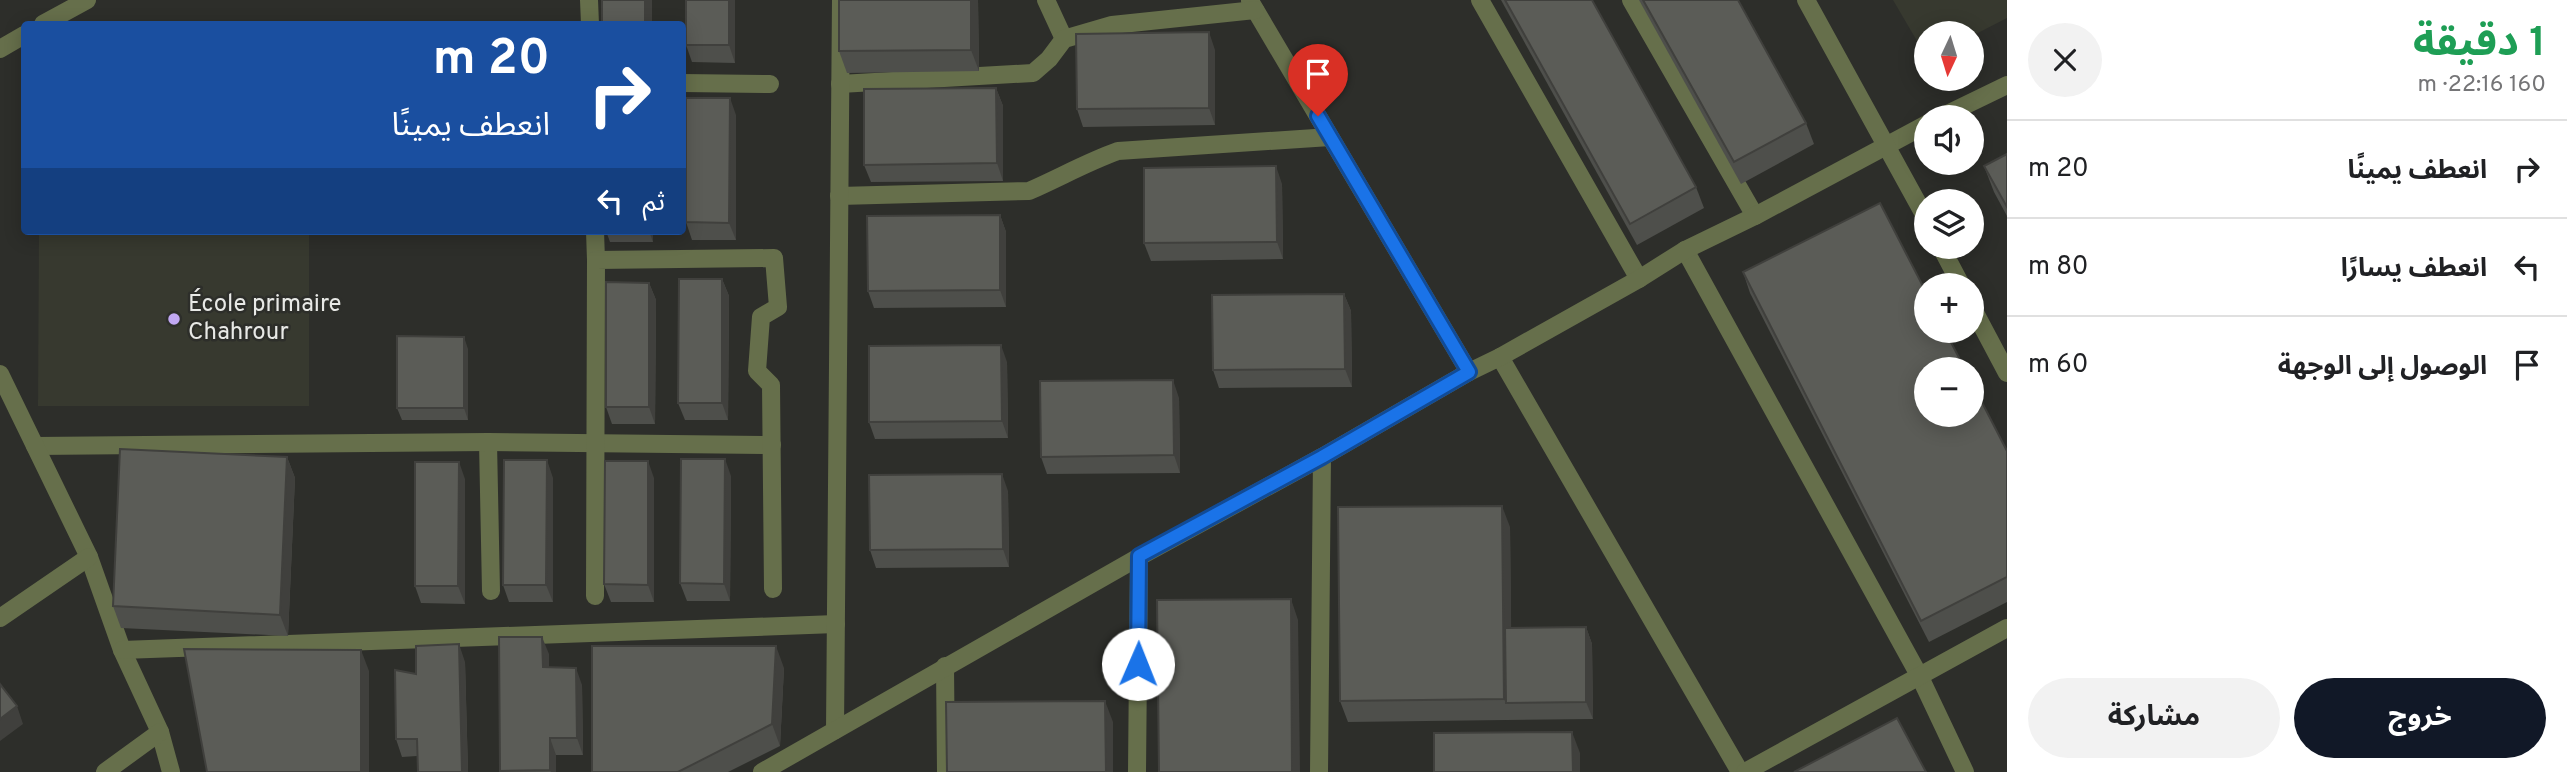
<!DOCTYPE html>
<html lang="ar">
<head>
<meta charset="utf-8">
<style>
  body { margin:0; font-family:Overpass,"Noto Sans Arabic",sans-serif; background:#f2f2f2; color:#202124; direction:rtl; height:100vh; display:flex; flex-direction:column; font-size:26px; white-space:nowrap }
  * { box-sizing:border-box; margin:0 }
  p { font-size:23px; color:#757577 }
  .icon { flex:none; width:38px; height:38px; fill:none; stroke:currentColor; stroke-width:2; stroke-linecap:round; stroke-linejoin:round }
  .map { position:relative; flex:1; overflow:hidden; direction:ltr }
  .panel { display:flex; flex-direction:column; background:#fff; width:560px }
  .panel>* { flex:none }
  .top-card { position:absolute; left:21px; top:21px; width:665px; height:214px; border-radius:7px; box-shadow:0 4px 18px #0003; direction:rtl; background:#1a4fa0; color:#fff; overflow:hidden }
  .needle { width:46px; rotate:184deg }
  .tools { position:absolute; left:1914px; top:21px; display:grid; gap:14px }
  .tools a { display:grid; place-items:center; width:70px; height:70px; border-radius:50%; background:#fff; box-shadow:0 4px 18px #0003; font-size:35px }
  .pin { position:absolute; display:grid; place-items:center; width:60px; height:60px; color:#fff; margin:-72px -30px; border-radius:50% 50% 50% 0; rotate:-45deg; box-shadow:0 0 7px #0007 }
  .pin .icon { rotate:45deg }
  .me { position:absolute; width:77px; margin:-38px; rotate:1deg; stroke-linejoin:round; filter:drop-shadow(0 0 5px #0008) }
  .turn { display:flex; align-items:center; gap:24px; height:147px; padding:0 21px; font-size:32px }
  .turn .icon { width:91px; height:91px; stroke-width:2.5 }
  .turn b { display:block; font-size:49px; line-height:60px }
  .then { display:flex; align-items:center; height:66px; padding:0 21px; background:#0003; gap:14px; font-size:26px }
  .round { display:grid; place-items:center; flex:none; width:74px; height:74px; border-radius:37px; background:#f2f2f2 }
  .overview { display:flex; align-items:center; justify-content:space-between; height:119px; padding:0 21px }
  h1 { font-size:42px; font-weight:700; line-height:52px; color:#1e9e55 }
  .button { display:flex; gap:14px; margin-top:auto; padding:14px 21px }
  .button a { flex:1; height:80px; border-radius:42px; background:#111827; color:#fff; font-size:28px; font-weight:700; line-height:80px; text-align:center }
  .button a+a { background:#f2f2f2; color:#202124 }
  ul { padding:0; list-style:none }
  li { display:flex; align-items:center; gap:21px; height:98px; padding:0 21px; border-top:2px solid #e0e0e0 }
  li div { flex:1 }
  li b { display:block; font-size:26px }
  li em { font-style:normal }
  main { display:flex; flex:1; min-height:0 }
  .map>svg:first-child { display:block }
  .built { fill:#37392f }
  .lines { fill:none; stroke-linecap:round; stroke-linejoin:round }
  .service { stroke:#666f4b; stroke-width:18 }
  .minor { stroke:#666f4b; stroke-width:18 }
  .tertiary { stroke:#666f4b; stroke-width:18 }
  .wall { fill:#4e4f4b }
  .shaded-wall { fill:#40403d }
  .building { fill:#5b5c57; stroke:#40403d; stroke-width:2 }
  .route-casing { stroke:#114b97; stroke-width:18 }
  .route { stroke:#1a73e8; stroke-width:12 }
  .poi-dot { fill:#c1a8f3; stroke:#2d2e2a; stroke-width:2.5 }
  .labels { text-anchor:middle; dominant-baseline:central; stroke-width:5; stroke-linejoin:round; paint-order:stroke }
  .poi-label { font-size:24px; fill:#e8e9e6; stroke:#2d2e2a; text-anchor:start }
</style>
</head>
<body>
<main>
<section class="panel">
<div class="overview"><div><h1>1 دقيقة</h1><p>160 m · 22:16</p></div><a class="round"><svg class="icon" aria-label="close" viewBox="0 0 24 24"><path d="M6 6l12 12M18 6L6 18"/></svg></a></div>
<ul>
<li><svg class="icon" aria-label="right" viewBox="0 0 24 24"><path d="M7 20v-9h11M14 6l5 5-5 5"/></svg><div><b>انعطف يمينًا</b></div><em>20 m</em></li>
<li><svg class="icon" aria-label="left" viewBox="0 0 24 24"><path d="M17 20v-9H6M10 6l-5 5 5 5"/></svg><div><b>انعطف يسارًا</b></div><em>80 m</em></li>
<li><svg class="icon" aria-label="arrive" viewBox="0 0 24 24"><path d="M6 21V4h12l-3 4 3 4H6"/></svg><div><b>الوصول إلى الوجهة</b></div><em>60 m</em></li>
</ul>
<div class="button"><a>خروج</a><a>مشاركة</a></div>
</section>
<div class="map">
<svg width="2007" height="772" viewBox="0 0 2007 772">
  <rect width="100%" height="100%" fill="#2d2e2a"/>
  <g class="built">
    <path d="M1893,0H2007V18L1972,36V33H1927V58Z"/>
    <path d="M39,231H309V406H38Z"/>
  </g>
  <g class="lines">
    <g class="service">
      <path d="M589,0L590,24"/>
      <path d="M682,83L770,84"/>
      <path d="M595,231L596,260"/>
      <path d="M488,442L491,591"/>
      <path d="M35,446L488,442L772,445"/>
      <path d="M595,596L596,260L774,258L778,307L761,317L757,371L771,385L773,589"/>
    </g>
    <g class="minor">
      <path d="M1046,0L1064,39"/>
      <path d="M1480,0L1639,279"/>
      <path d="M1631,0L1755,216"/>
      <path d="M1250,1L1469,372"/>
      <path d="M840,84L1033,73L1049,59L1064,39L1112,25L1255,10"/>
      <path d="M1941,117L2007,85"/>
      <path d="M839,196L1029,191C1059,178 1087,162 1118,151L1330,137"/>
      <path d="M1685,250L1920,677L1965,772"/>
      <path d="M1500,357L1740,772"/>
      <path d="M0,374L89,557L122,650L160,732L171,772"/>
      <path d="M0,618L89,557"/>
      <path d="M122,650L836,624"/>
      <path d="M945,666L946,772"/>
      <path d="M835,730L841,0"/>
      <path d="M105,772L160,732"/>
      <path d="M762,772L1139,557L1322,457L1469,372L1500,357L1639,279L1685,250L1755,216L1927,124"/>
      <path d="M1137,772L1139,557"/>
      <path d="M1319,772L1322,457"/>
      <path d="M1745,772L2007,628"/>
    </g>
    <g class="tertiary">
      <path d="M1806,0L1927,220"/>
      <path d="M43,24L87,0"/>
      <path d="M0,49L24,35"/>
      <path d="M1941,247L1961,285"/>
      <path d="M1972,307L2007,373"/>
    </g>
  </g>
  <g class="wall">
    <path d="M735,0V63L692,62L686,45Z"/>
    <path d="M839,0H978L979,71L847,73L839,51Z"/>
    <path d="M1501,0H1592L1696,187L1704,208L1637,245Z"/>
    <path d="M1639,0H1738L1806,123L1814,144L1741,184Z"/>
    <path d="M1215,50V125L1083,127L1077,109Z"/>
    <path d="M996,88L1003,106V181L871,182L864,165Z"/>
    <path d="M736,115V240H692L686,222Z"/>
    <path d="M2007,154V216L1994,192L1984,166Z"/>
    <path d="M1282,184L1283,259L1151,261L1144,243Z"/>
    <path d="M1000,215L1006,232V307L874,308L868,291Z"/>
    <path d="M606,231H653V242H610Z"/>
    <path d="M1743,272L2007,451V602L1929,642L1750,293Z"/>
    <path d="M722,279L729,296L728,420H685L678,403Z"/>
    <path d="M649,283L656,300L655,424H612L606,407Z"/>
    <path d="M1344,294L1351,311L1352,387L1219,388L1213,370Z"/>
    <path d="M468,349V420H402L397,408Z"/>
    <path d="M1007,362L1008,438L875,439L869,422Z"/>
    <path d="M1179,398L1180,473L1047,474L1041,457Z"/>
    <path d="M287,457L295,478L288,636L121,628L113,606Z"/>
    <path d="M731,476L730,601H687L680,583Z"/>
    <path d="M553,478V602H509L503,585Z"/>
    <path d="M654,478V602H611L604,584Z"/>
    <path d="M465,479V604L421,603L415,586Z"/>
    <path d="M1008,491L1009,567L876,568L870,550Z"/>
    <path d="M1510,527L1511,628L1586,627L1592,644L1593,719L1348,722L1340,701Z"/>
    <path d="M549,654V667L582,685L583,755H556V772H501L500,771Z"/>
    <path d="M465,662L468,772H418L417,756L402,757L396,739L416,674Z"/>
    <path d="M784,668L780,746L728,772H592Z"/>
  </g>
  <g class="shaded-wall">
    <rect x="645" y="0" width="7" height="24"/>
    <path d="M729,0H735V63L729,45Z"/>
    <path d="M971,0H978L979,71L971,50Z"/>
    <path d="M1209,32L1215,50V125L1209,108Z"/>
    <path d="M996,88L1003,106V181L997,163Z"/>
    <path d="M730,98L736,115V240L729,223Z"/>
    <path d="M1276,166L1282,184L1283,259L1277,242Z"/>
    <path d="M1000,215L1006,232V307L1000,290Z"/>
    <path d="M649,231H653V242Z"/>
    <path d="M722,279L729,296L728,420L722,403Z"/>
    <path d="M649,283L656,300L655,424L649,407Z"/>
    <path d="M1344,294L1351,311L1352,387L1345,369Z"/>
    <path d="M464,337L468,349V420L464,408Z"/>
    <path d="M1001,345L1007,362L1008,438L1002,421Z"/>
    <path d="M1173,380L1179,398L1180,473L1174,455Z"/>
    <path d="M287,457L295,478L288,636L280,615Z"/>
    <path d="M725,459L731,476L730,601L724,584Z"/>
    <path d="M547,460L553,478V602L546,585Z"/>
    <path d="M648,461L654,478V602L648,585Z"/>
    <path d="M459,462L465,479V604L458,586Z"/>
    <path d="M1002,474L1008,491L1009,567L1003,549Z"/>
    <path d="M1502,506L1510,527L1512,703H1506L1504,699Z"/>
    <path d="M1291,599L1298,620L1300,772H1292Z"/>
    <path d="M1586,627L1592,644L1593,719L1586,702Z"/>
    <path d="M542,637L549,654V685L543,667Z"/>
    <path d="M459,644L465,662L468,772H462Z"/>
    <path d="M776,646L784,668L780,746L772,724Z"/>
    <path d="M361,650L369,671V772H361Z"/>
    <path d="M576,668L582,685L583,755L577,738Z"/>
    <path d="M1105,701L1113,722V772H1106Z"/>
    <path d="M17,706L23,724L0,741V719Z"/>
    <path d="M1572,732L1580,753V772H1573Z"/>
    <path d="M550,738L556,755V772H551L550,770Z"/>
  </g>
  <g class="building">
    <rect x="602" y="0" width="43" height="24"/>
    <rect x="686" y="0" width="43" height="45"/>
    <path d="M839,0H971V50L839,51Z"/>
    <path d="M1505,0H1592L1696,187L1630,224Z"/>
    <path d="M1643,0H1738L1806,123L1734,162Z"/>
    <path d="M1209,32V108L1077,109L1076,34Z"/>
    <path d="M996,88L997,163L864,165V89Z"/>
    <path d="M686,98H730L729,223L686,222Z"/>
    <path d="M2007,154V207L1984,166Z"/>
    <path d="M1276,166L1277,242L1144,243V168Z"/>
    <path d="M1880,203L1927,294V331H1945L1965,369H1927V415H1972V383L2007,451V577L1921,621L1743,272Z"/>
    <path d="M1000,215V290L868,291L867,216Z"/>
    <path d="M679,279H722V403H678Z"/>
    <path d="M606,282L649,283V407H606Z"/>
    <path d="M1344,294L1345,369L1213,370L1212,295Z"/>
    <path d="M397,336L464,337V408H397Z"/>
    <path d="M1001,345L1002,421L869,422V346Z"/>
    <path d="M1173,380L1174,455L1041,457L1040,381Z"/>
    <path d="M120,449L287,457L280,615L113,606Z"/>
    <path d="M681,459H725L724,584L680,583Z"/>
    <path d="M504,460H547L546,585H503Z"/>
    <path d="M605,461H648V585L604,584Z"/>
    <path d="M415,462H459L458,586H415Z"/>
    <path d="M1002,474L1003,549L870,550L869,475Z"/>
    <path d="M1502,506L1504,699L1340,701L1338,507Z"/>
    <path d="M1291,599L1292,772H1159L1157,600Z"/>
    <path d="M1586,627V702L1506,703L1505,628Z"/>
    <path d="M499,637H542L543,667L576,668L577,738H550V770L500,771Z"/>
    <path d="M459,644L462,772H418L417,739H396L395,670L416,674V646Z"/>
    <path d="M592,646H776L772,724L678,772H592Z"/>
    <path d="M184,649L361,650V772H207Z"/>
    <path d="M0,684L17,706L0,719Z"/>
    <path d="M1105,701L1106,772H947L946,702Z"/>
    <path d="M1897,718L1926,772H1794Z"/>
    <path d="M1572,732L1573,772H1434V733Z"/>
  </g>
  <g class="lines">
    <g class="route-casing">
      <path id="route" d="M1138,664L1139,556L1322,457L1469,372L1318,116"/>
    </g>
    <use href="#route" class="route"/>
  </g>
  <circle class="poi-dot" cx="174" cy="319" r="7"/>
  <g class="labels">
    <g class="poi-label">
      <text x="188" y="305">École primaire<tspan x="188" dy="28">Chahrour</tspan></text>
    </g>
  </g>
</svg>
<div class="tools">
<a><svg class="needle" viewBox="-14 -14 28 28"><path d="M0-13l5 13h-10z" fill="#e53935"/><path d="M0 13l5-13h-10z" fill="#757577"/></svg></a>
<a><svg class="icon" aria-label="sound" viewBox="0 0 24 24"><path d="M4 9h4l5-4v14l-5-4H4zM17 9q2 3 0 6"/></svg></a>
<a><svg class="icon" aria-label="layers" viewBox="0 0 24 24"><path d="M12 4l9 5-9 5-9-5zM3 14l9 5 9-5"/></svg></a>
<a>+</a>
<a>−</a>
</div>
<div class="pin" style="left:1318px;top:116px;background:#d93025"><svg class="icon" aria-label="arrive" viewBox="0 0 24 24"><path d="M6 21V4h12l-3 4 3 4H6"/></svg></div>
<svg class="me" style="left:1138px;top:664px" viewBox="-20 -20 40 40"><circle r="19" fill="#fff"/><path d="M0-13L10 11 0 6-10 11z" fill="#1a73e8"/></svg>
<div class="top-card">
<div class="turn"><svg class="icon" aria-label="right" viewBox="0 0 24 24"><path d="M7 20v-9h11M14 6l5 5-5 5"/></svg><div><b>20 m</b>انعطف يمينًا</div></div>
<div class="then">ثم<svg class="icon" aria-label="left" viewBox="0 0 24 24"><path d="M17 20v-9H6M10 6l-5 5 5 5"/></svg></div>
</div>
</div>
</main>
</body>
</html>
